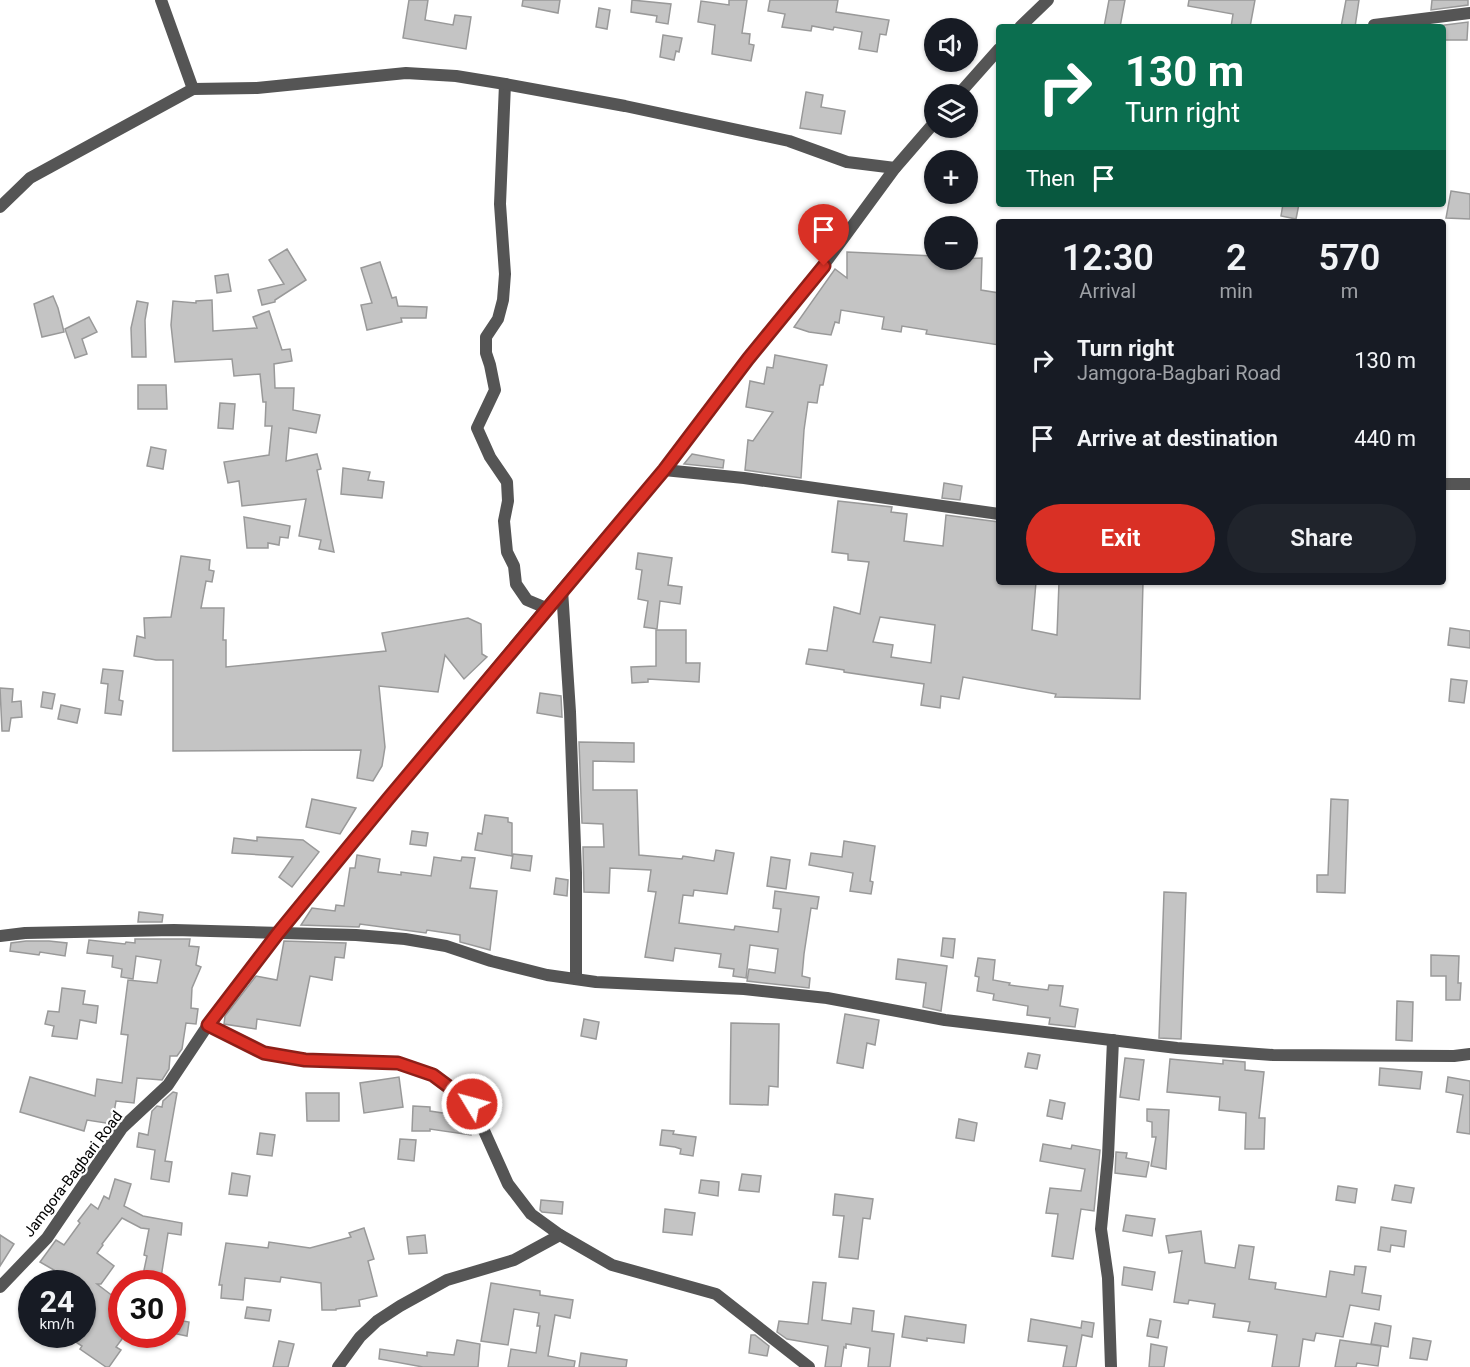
<!DOCTYPE html>
<html lang="en">
<head>
<meta charset="utf-8">
<style>
  body { margin:0; font-family:Roboto,sans-serif; background:#20242c; color:#f1f3f6; height:100vh; display:flex; flex-direction:column; font-size:22px; white-space:nowrap }
  * { box-sizing:border-box; margin:0 }
  p { font-size:20px; color:#9ea1a6 }
  .icon { flex:none; width:33px; height:33px; fill:none; stroke:currentColor; stroke-width:2; stroke-linecap:round; stroke-linejoin:round }
  .map { position:relative; flex:1; overflow:hidden }
  .details { position:absolute; left:996px; top:219px; width:450px; height:366px; display:flex; flex-direction:column; background:#171b24; border-radius:6px; box-shadow:0 2px 4px #0004 }
  .details>* { flex:none }
  .top-card { position:absolute; left:996px; top:24px; width:450px; height:183px; border-radius:6px; box-shadow:0 2px 4px #0004; background:#0b6e4f; color:#fff; overflow:hidden }
  .controls { position:absolute; left:924px; top:18px; display:grid; gap:12px }
  .controls a { display:grid; place-items:center; width:54px; height:54px; border-radius:50%; background:#171b24; box-shadow:0 2px 4px #0004; font-size:30px }
  .speed { position:absolute; left:18px; top:1270px; display:flex; gap:12px; font-size:30px; font-weight:700; text-align:center }
  .speed>* { display:grid; place-content:center; width:78px; height:78px; border-radius:50%; background:#171b24; box-shadow:0 2px 4px #0004; line-height:1 }
  .speed small { font-size:15px; font-weight:400 }
  .speed .limit { border:9px solid #d22; background:#fff; color:#111 }
  .pin { position:absolute; display:grid; place-items:center; width:51px; height:51px; color:#fff; margin:-62px -26px; border-radius:50% 50% 50% 0; rotate:-45deg; box-shadow:0 0 6px #0007 }
  .pin .icon { rotate:45deg }
  .me { position:absolute; width:66px; margin:-33px; rotate:307deg; stroke-linejoin:round; filter:drop-shadow(0 0 4px #0008) }
  .turn { display:flex; align-items:center; gap:21px; height:126px; padding:0 30px; font-size:27px }
  .turn .icon { width:78px; height:78px; stroke-width:2.5 }
  .turn b { display:block; font-size:42px; line-height:51px }
  .then { display:flex; align-items:center; height:57px; padding:0 30px; background:#0003; gap:12px; font-size:22px }
  .eta { display:flex; justify-content:space-evenly; align-items:center; height:102px; text-align:center }
  .eta b { font-size:36px; font-weight:600; line-height:42px }
  .primary-button { display:flex; gap:12px; margin-top:auto; padding:12px 30px }
  .primary-button a { flex:1; height:69px; border-radius:36px; background:#d93025; color:#fff; font-size:24px; font-weight:600; line-height:69px; text-align:center }
  .primary-button a+a { background:#20242c; color:#f1f3f6 }
  ul { padding:0; list-style:none }
  li { display:flex; align-items:center; gap:18px; height:78px; padding:0 30px }
  li div { flex:1 }
  li b { display:block; font-size:22px }
  li em { font-style:normal }
  .map>svg:first-child { display:block }
  .building { fill:#c4c4c4; stroke:#999; stroke-width:1.5; fill-rule:evenodd }
  .lines { fill:none; stroke-linecap:round; stroke-linejoin:round }
  .street { stroke:#555; stroke-width:12 }
  .route-casing { stroke:#8d1f18; stroke-width:15 }
  .route { stroke:#d93025; stroke-width:10 }
  .labels { text-anchor:middle; dominant-baseline:central; stroke-width:4.5; stroke-linejoin:round; paint-order:stroke }
  .street-label { font-size:15px; fill:#000; stroke:#fff }
</style>
</head>
<body>
<div class="map">
<svg width="1470" height="1367" viewBox="0 0 1470 1367">
  <rect width="100%" height="100%" fill="#fff"/>
  <g class="building">
    <path d="M409,0H428L425,20L453,25L455,15L471,17L466,49L403,38Z"/>
    <path d="M523,0H560L558,13L522,6Z"/>
    <path d="M632,0L671,4L668,24L656,22L657,16L631,12Z"/>
    <path d="M729,0H747L742,33L750,34L749,44L754,45L751,61L712,54L715,25L698,22L701,1L729,5Z"/>
    <path d="M770,0H838L836,12L889,20L886,35L880,34L877,52L859,49L862,32L834,27L833,30L812,26L811,31L782,27L785,14L768,11Z"/>
    <path d="M1109,0H1125L1120,27H1104Z"/>
    <path d="M1189,0H1255L1250,27H1231L1233,14L1188,6Z"/>
    <path d="M1346,0H1359L1355,27H1341Z"/>
    <path d="M1432,0H1468V5L1431,10Z"/>
    <path d="M599,8L610,10L607,29L596,27Z"/>
    <path d="M1468,22L1467,40H1443V27H1429Z"/>
    <path d="M663,35L682,38L679,52L676,51L674,60L660,57Z"/>
    <path d="M806,92L823,95L821,107L845,111L841,134L800,128Z"/>
    <path d="M1451,191L1470,194V219L1446,218Z"/>
    <path d="M1283,204H1299L1296,219L1281,216Z"/>
    <path d="M287,249L306,280L275,300V302L262,305L258,290L284,284L269,260Z"/>
    <path d="M847,252L934,256V260L982,258L981,290L999,293V345L926,334L927,330L902,326L901,332L882,329L884,317L841,310L839,323L835,322L831,335L809,332L794,327L835,269L847,278Z"/>
    <path d="M380,262L392,298L396,297L398,306L427,307L426,318H401L402,322L367,330L361,305L372,303L361,268Z"/>
    <path d="M228,274L231,291L217,293L215,276Z"/>
    <path d="M53,296L58,308L64,332L42,337L34,304Z"/>
    <path d="M212,300L213,331L257,328L253,317L269,311L282,350L290,349L292,361L274,364L275,388H294L293,410L320,415L316,433L289,428L286,461L317,454L321,469L317,470L334,552L319,549L321,540L299,536L306,499L242,506L239,481L228,483L224,462L269,455L272,426H265L266,402H263L260,374L234,376L232,359L175,362L171,325L173,301L196,303V301Z"/>
    <path d="M137,301L148,303L145,320L146,357H132L131,328Z"/>
    <path d="M89,317L97,332L82,339L87,354L75,358L65,329Z"/>
    <path d="M775,355L827,365L823,385H820L817,403L808,402L804,430L801,478L745,470L748,440L753,441L773,412L746,407L750,381L764,384L767,367L773,368Z"/>
    <path d="M138,385H166L167,409H138Z"/>
    <path d="M220,403L235,404L233,429L218,428Z"/>
    <path d="M151,447L166,450L163,469L147,466Z"/>
    <path d="M692,454L724,460L723,468L684,464Z"/>
    <path d="M343,468L370,472L368,480L384,482L382,498L341,494Z"/>
    <path d="M944,483L962,486L960,500L942,498Z"/>
    <path d="M838,501L892,507L891,512L907,514L904,541L943,546L946,515L999,522V582H1036L1032,630L1057,635L1059,582H1143L1140,699L1055,697L1056,694L963,677L959,699L941,696L940,708L921,705L924,684L844,672V670L806,664L809,649L827,651L834,607L860,614L869,562L848,560V554L832,552ZM880,617L935,625L931,663L891,657L893,645L873,642Z"/>
    <path d="M244,517L290,526L288,538L280,537L279,545L268,543V548H247Z"/>
    <path d="M638,553L672,558L668,585L682,587L680,604L660,601L657,629L644,627L648,601L638,599L642,570L636,569Z"/>
    <path d="M181,556L210,560L209,570L214,571L212,582L206,581L201,608H224L223,640H226V667L386,651L382,633L468,618L481,624L482,654L487,657L464,679L445,655L438,692L379,686L385,747L382,766L373,781L357,778L361,750L173,751V660H156L134,656L137,636L145,638L144,618L171,617Z"/>
    <path d="M1450,628L1470,631V648L1448,645Z"/>
    <path d="M656,630H686V663H700L699,682L648,679V682L632,683L631,667L656,666Z"/>
    <path d="M103,669L123,671L119,700L123,701L121,715L105,713L108,684L101,683Z"/>
    <path d="M1451,679L1467,681L1464,703L1449,701Z"/>
    <path d="M0,688L13,689L12,702L21,701L22,717L11,718L9,731H2Z"/>
    <path d="M43,692L55,694L52,709L41,707Z"/>
    <path d="M540,693L561,696L562,717L537,713Z"/>
    <path d="M61,705L80,709L77,723L58,719Z"/>
    <path d="M579,742L634,743V762L593,761V790H637L639,855L682,859L683,856L714,861L716,850L734,853L727,894L694,890L693,896L683,895L679,923L734,930L735,926L778,932L781,909L773,908L775,891L819,897L817,909L811,908L804,954L802,976L810,978L809,988L747,981L749,969L775,973L778,949L750,945L746,978L733,976L734,969L719,967L721,954L675,948L673,961L645,957L656,892L648,891L651,870L610,868L609,893L584,892L583,847H604L603,824L582,823Z"/>
    <path d="M312,799L356,808L340,834L306,827Z"/>
    <path d="M1331,799L1348,800L1345,893L1317,892V875H1328Z"/>
    <path d="M485,815L508,818V822L512,823V856L475,850L478,833L482,834Z"/>
    <path d="M412,831L428,833L426,846L410,844Z"/>
    <path d="M257,837L303,840L319,852L292,887L279,877L293,857L232,853L234,838L257,841Z"/>
    <path d="M844,841L875,846L870,881L873,882L871,894L850,891L853,873L809,865L811,853L842,857Z"/>
    <path d="M513,854L532,856L530,871L511,868Z"/>
    <path d="M357,855L380,859L378,872L401,875V872L431,876L434,857L461,861L462,857L475,858L470,888L497,891L490,950L460,942V935L427,930L426,933L360,924L359,927L301,925L312,908L335,911L336,905L344,906L350,868H355Z"/>
    <path d="M771,857L790,860L786,889L767,886Z"/>
    <path d="M556,878L568,880L567,896L554,894Z"/>
    <path d="M1164,892L1186,893L1181,1039L1159,1038Z"/>
    <path d="M139,912L163,915L162,922H138Z"/>
    <path d="M943,938L955,939L953,958L941,956Z"/>
    <path d="M135,939H190L189,946L199,947L196,965L201,967L192,988L191,1008L198,1009L196,1024L186,1023L182,1049L177,1056H170L169,1069L162,1080L137,1078L134,1103L116,1101L112,1124L87,1120L84,1131L20,1112L30,1077L95,1096L97,1079L122,1083L128,1035L121,1034L128,980L157,983L161,960L136,956L133,979L121,977L122,969L112,967L113,956L87,953L89,940L125,944L126,942L135,943Z"/>
    <path d="M26,941H49L67,943L65,956L40,952L39,955L10,951L11,943Z"/>
    <path d="M284,941L346,943L344,958L335,957L332,980L310,976L300,1026L257,1019L256,1029L224,1024L225,1016L256,976L277,980Z"/>
    <path d="M1431,955L1459,956L1458,983H1461L1460,1000H1446V976H1431Z"/>
    <path d="M978,958L995,960L993,980L1010,983L1009,985L1048,990L1049,985L1063,986L1060,1006L1078,1009L1075,1027L1049,1024L1050,1018L1027,1015L1028,1006L993,1000L994,994L977,991L979,977L975,976Z"/>
    <path d="M898,959L947,966L941,1011L923,1007L926,983L896,979Z"/>
    <path d="M62,988L85,991L83,1004L98,1006L96,1023L80,1020L77,1039L52,1036L54,1026L45,1024L48,1011L59,1012Z"/>
    <path d="M1397,1001L1413,1002L1412,1041L1396,1040Z"/>
    <path d="M845,1014L879,1020L875,1045L867,1043L863,1068L837,1063Z"/>
    <path d="M584,1019L599,1022L596,1039L581,1036Z"/>
    <path d="M731,1023L779,1024L778,1087L769,1086L768,1105L730,1104Z"/>
    <path d="M1028,1053L1040,1055L1037,1069L1025,1067Z"/>
    <path d="M1125,1058L1144,1060L1139,1100L1120,1097Z"/>
    <path d="M1170,1059L1223,1064V1060L1245,1062V1070L1264,1072L1259,1118H1265L1264,1149H1245L1246,1113L1219,1110L1220,1097L1167,1092Z"/>
    <path d="M1380,1068L1422,1072L1420,1089L1379,1085Z"/>
    <path d="M399,1077L403,1107L364,1113L360,1083Z"/>
    <path d="M1448,1077L1470,1081V1134L1457,1132L1463,1095L1446,1092Z"/>
    <path d="M173,1092L177,1093L165,1161L172,1162L169,1182L151,1179L155,1150L137,1147L139,1133L148,1135L152,1111L157,1106L162,1107L163,1101Z"/>
    <path d="M306,1093H339V1121H307Z"/>
    <path d="M1050,1100L1065,1103L1062,1119L1047,1116Z"/>
    <path d="M413,1106L430,1107V1111L469,1117L472,1125L471,1135L430,1129V1131H412Z"/>
    <path d="M1147,1109L1169,1110L1166,1169L1151,1166L1156,1137H1152V1122L1147,1121Z"/>
    <path d="M959,1119L977,1123L974,1141L956,1138Z"/>
    <path d="M662,1130L674,1131L673,1134L696,1137L693,1156L680,1154L681,1149L675,1147L660,1145Z"/>
    <path d="M260,1133L275,1135L272,1156L257,1154Z"/>
    <path d="M400,1139L416,1140L414,1161L398,1159Z"/>
    <path d="M1043,1144L1071,1149L1072,1145L1100,1150L1094,1211L1081,1209L1073,1259L1052,1256L1058,1214L1046,1213L1050,1188L1081,1191L1085,1169L1040,1161Z"/>
    <path d="M1116,1152L1127,1153L1126,1158L1149,1162L1146,1177L1115,1173Z"/>
    <path d="M232,1173L250,1176L247,1196L229,1194Z"/>
    <path d="M742,1174L761,1176L759,1192L739,1190Z"/>
    <path d="M115,1179L131,1184L124,1206L143,1216L182,1223L181,1235L168,1233L160,1284H141L147,1256L144,1255L149,1229L141,1228L122,1218L102,1244L103,1245L97,1253L114,1266L101,1284H97L122,1303V1339L116,1347L121,1350L109,1367H106L80,1349L82,1346L65,1335H82V1284H44L54,1270L40,1262L56,1240L64,1245L80,1223L78,1221L91,1204L98,1209L104,1196L109,1199Z"/>
    <path d="M701,1180L719,1182L718,1196L699,1193Z"/>
    <path d="M1395,1185L1414,1188L1411,1203L1392,1200Z"/>
    <path d="M1338,1186L1357,1189L1355,1203L1336,1200Z"/>
    <path d="M835,1194L873,1199L870,1219L863,1218L858,1259L839,1257L844,1216L833,1215Z"/>
    <path d="M541,1200L563,1202L562,1214L542,1212L540,1210Z"/>
    <path d="M665,1209L695,1213L692,1235L663,1232Z"/>
    <path d="M1126,1215L1155,1219L1152,1236L1123,1231Z"/>
    <path d="M1381,1227L1406,1231L1404,1247L1391,1245L1390,1252L1378,1250Z"/>
    <path d="M364,1228L374,1259L368,1261L377,1296L359,1300L360,1306L336,1309V1310H322L321,1283L281,1277L280,1282L245,1278L243,1300L221,1298L222,1285H219L226,1243L268,1248L269,1242L310,1248L351,1237L349,1233Z"/>
    <path d="M1201,1231L1205,1263L1235,1268L1239,1245L1254,1247L1249,1279L1276,1283L1275,1289L1326,1297L1330,1271L1354,1275L1355,1266L1366,1267L1362,1293L1381,1296L1379,1310L1350,1305L1343,1337L1316,1333L1314,1341L1303,1339L1299,1367H1272L1277,1335L1248,1331L1250,1322L1213,1317L1215,1304L1189,1300L1188,1304L1174,1302L1182,1251L1169,1253L1166,1236Z"/>
    <path d="M0,1235L14,1244L0,1266Z"/>
    <path d="M425,1235L427,1253L409,1254L407,1237Z"/>
    <path d="M1124,1267L1155,1272L1152,1290L1122,1285Z"/>
    <path d="M813,1282L826,1283L822,1320L851,1324L853,1308L874,1311L872,1331L894,1334L890,1367H868L870,1348L846,1344V1348L844,1347L841,1367H825L828,1346L787,1339L777,1332L779,1321L808,1324Z"/>
    <path d="M491,1283L540,1291V1295L573,1300L570,1318L555,1315L548,1356L575,1361L574,1367H508L511,1349L536,1353L540,1326H537L539,1313L514,1309L508,1345L481,1341Z"/>
    <path d="M247,1307L271,1310L269,1321L245,1318Z"/>
    <path d="M905,1316L966,1325L964,1343L927,1338V1341L902,1337Z"/>
    <path d="M172,1319L189,1322L187,1336L172,1333Z"/>
    <path d="M1031,1319L1081,1328L1082,1321L1094,1323L1092,1337L1082,1335L1076,1367H1063L1067,1346L1028,1341Z"/>
    <path d="M1150,1319L1161,1321L1158,1338L1147,1336Z"/>
    <path d="M1375,1323L1391,1326L1388,1347L1371,1344Z"/>
    <path d="M751,1335H755L769,1346L767,1356L749,1353Z"/>
    <path d="M1413,1338L1431,1341L1427,1360L1410,1358Z"/>
    <path d="M457,1340L480,1344L478,1367H423L379,1359L380,1349L427,1356V1352L454,1355Z"/>
    <path d="M1340,1340L1381,1346L1378,1366L1357,1363L1356,1367H1335Z"/>
    <path d="M279,1341L294,1344L288,1367H273Z"/>
    <path d="M1151,1344L1167,1347L1164,1367H1149Z"/>
    <path d="M581,1353L627,1360L626,1367H579Z"/>
  </g>
  <g class="lines">
    <g class="street">
      <path d="M161,0L193,89"/>
      <path d="M1374,25L1470,13"/>
      <path d="M1020,27L1048,0"/>
      <path d="M505,84L500,204L505,274L503,300L498,319L486,337V353L490,365L495,390L477,428L490,457L507,482L508,501L504,521L507,552L514,566L516,584L527,600L546,608"/>
      <path d="M959,94L999,49"/>
      <path d="M0,207L30,178L193,89L257,88L406,73L456,76L505,84L625,106L789,141L847,162L895,168"/>
      <path d="M664,470L744,478L999,514"/>
      <path d="M1443,484H1470"/>
      <path d="M562,590L570,712L576,873V979"/>
      <path d="M0,936L25,933L174,930L356,935L405,939L446,946L491,961L547,975L596,982L744,989L827,998L945,1020L1177,1048L1273,1055L1454,1056L1470,1054"/>
      <path d="M208,1025L264,1053L305,1060L398,1063L433,1075L472,1104L508,1184L531,1214L560,1235L612,1265L716,1294L809,1367"/>
      <path d="M0,1287L47,1238L122,1128L168,1085L208,1025L279,932L546,608L664,470L748,359L823,266L895,168L934,123"/>
      <path d="M338,1367L360,1337L377,1321L400,1306L447,1280L514,1260L560,1235"/>
      <path d="M1111,1367L1108,1278L1101,1229L1108,1156L1113,1040"/>
    </g>
  </g>
  <g class="lines">
    <g class="route-casing">
      <path id="route" d="M472,1104L433,1075L398,1063L305,1060L264,1053L208,1025L279,932L388,799L664,470L748,359L824,266"/>
    </g>
    <use href="#route" class="route"/>
  </g>
  <g class="labels">
    <g class="street-label">
      <text transform="translate(73 1174) rotate(-53)">Jamgora-Bagbari Road</text>
    </g>
  </g>
</svg>
<div class="controls">
<a><svg class="icon" aria-label="sound" viewBox="0 0 24 24"><path d="M4 9h4l5-4v14l-5-4H4zM17 9q2 3 0 6"/></svg></a>
<a><svg class="icon" aria-label="layers" viewBox="0 0 24 24"><path d="M12 4l9 5-9 5-9-5zM3 14l9 5 9-5"/></svg></a>
<a>+</a>
<a>−</a>
</div>
<div class="speed"><div>24<small>km/h</small></div><div class="limit">30</div></div>
<div class="pin" style="left:824px;top:266px;background:#d93025"><svg class="icon" aria-label="arrive" viewBox="0 0 24 24"><path d="M6 21V4h12l-3 4 3 4H6"/></svg></div>
<svg class="me" style="left:472px;top:1104px" viewBox="-20 -20 40 40"><circle r="17" fill="#d93025" stroke="#fff" stroke-width="3"/><path d="M0-11L8 9 0 5-8 9z" fill="#fff"/></svg>
<div class="top-card">
<div class="turn"><svg class="icon" aria-label="right" viewBox="0 0 24 24"><path d="M7 20v-9h11M14 6l5 5-5 5"/></svg><div><b>130 m</b>Turn right</div></div>
<div class="then">Then<svg class="icon" aria-label="arrive" viewBox="0 0 24 24"><path d="M6 21V4h12l-3 4 3 4H6"/></svg></div>
</div>
<section class="details">
<div class="eta">
<div><b>12:30</b><p>Arrival</p></div>
<div><b>2</b><p>min</p></div>
<div><b>570</b><p>m</p></div>
</div>
<ul>
<li><svg class="icon" aria-label="right" viewBox="0 0 24 24"><path d="M7 20v-9h11M14 6l5 5-5 5"/></svg><div><b>Turn right</b><p>Jamgora-Bagbari Road</p></div><em>130 m</em></li>
<li><svg class="icon" aria-label="arrive" viewBox="0 0 24 24"><path d="M6 21V4h12l-3 4 3 4H6"/></svg><div><b>Arrive at destination</b></div><em>440 m</em></li>
</ul>
<div class="primary-button"><a>Exit</a><a>Share</a></div>
</section>
</div>
</body>
</html>
